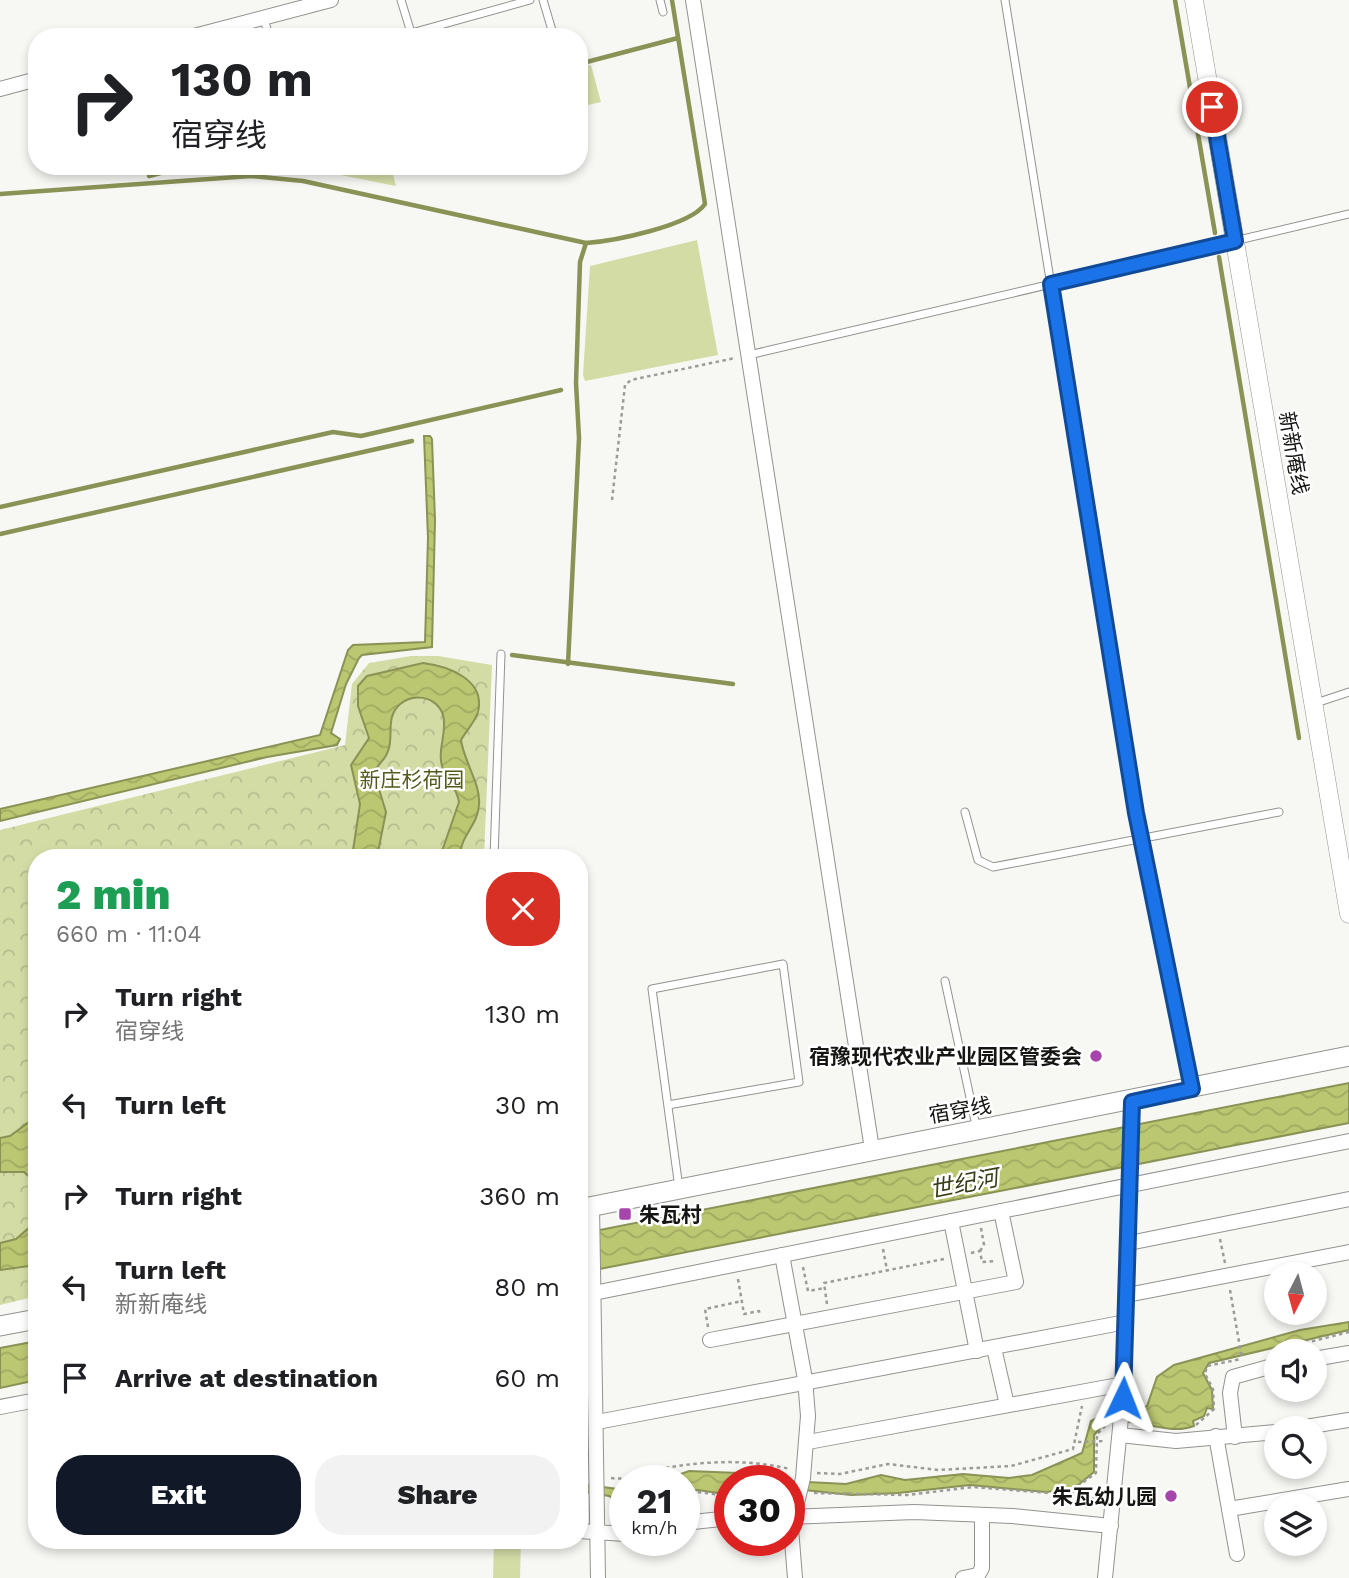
<!DOCTYPE html>
<html lang="en">
<head>
<meta charset="utf-8">
<style>
  body { margin:0; font-family:"Work Sans","Noto Sans SC",sans-serif; background:#f2f2f2; color:#202124; height:100vh; display:flex; flex-direction:column; font-size:26px; white-space:nowrap }
  * { box-sizing:border-box; margin:0 }
  p { font-size:23px; color:#757577 }
  .icon { flex:none; width:38px; height:38px; fill:none; stroke:currentColor; stroke-width:2; stroke-linecap:round; stroke-linejoin:round }
  .map { position:relative; flex:1; overflow:hidden }
  .details { position:absolute; left:28px; top:849px; width:560px; height:700px; display:flex; flex-direction:column; background:#fff; border-radius:28px; box-shadow:0 4px 10px #0003 }
  .details>* { flex:none }
  .guide { position:absolute; left:28px; top:28px; width:560px; height:147px; border-radius:28px; box-shadow:0 4px 10px #0003; background:#fff; color:#202124; overflow:hidden }
  .needle { width:46px; rotate:186deg }
  .fabs { position:absolute; left:1264px; top:1262px; display:grid; gap:14px }
  .fabs a { display:grid; place-items:center; width:63px; height:63px; border-radius:50%; background:#fff; box-shadow:0 4px 10px #0003; font-size:35px }
  .speed { position:absolute; left:609px; top:1465px; display:flex; gap:14px; font-size:35px; font-weight:700; text-align:center }
  .speed>* { display:grid; place-content:center; width:91px; height:91px; border-radius:50%; background:#fff; box-shadow:0 4px 10px #0003; line-height:1 }
  .speed small { font-size:18px; font-weight:400 }
  .speed .limit { border:10px solid #d22; background:#fff; color:#111 }
  .pin { position:absolute; display:grid; place-items:center; width:60px; height:60px; color:#fff; margin:-30px; border:4px solid #fff; border-radius:50%; box-shadow:0 2px 7px #0007 }
  .me { position:absolute; width:77px; margin:-38px; rotate:2deg; stroke-linejoin:round; filter:drop-shadow(0 0 5px #0008) }
  .turn { display:flex; align-items:center; gap:24px; height:147px; padding:0 28px; font-size:32px }
  .turn .icon { width:91px; height:91px; stroke-width:2.5 }
  .turn b { display:block; font-size:49px; line-height:60px }
  .round { display:grid; place-items:center; flex:none; width:74px; height:74px; border-radius:28px; background:#f2f2f2 }
  .head { display:flex; align-items:center; justify-content:space-between; height:119px; padding:0 28px }
  h1 { font-size:42px; font-weight:800; line-height:52px; color:#1e9e55 }
  .primary-button { display:flex; gap:14px; margin-top:auto; padding:14px 28px }
  .primary-button a { flex:1; height:80px; border-radius:28px; background:#111827; color:#fff; font-size:28px; font-weight:800; line-height:80px; text-align:center }
  .primary-button a+a { background:#f2f2f2; color:#202124 }
  ul { padding:0; list-style:none }
  li { display:flex; align-items:center; gap:21px; height:91px; padding:0 28px }
  li div { flex:1 }
  li b { display:block; font-size:26px }
  li em { font-style:normal }
  .map>svg:first-child { display:block }
  .park { fill:url(#park-crowns) }
  .garden { fill:#d4dca6 }
  .water { fill:url(#water-waves); stroke:#8a9255; stroke-width:2 }
  .lines { fill:none; stroke-linecap:round; stroke-linejoin:round }
  .stream { stroke:#8a9255; stroke-width:4.5 }
  .service-casing { stroke:#92928f; stroke-width:9 }
  .minor-casing { stroke:#92928f; stroke-width:16 }
  .tertiary-casing { stroke:#92928f; stroke-width:19 }
  .secondary-casing { stroke:#92928f; stroke-width:21 }
  .path { stroke:#9b9b98; stroke-width:2.5; stroke-dasharray:3.5 3.5; stroke-linecap:butt }
  .service { stroke:#fff; stroke-width:7 }
  .minor { stroke:#fff; stroke-width:14 }
  .tertiary { stroke:#fff; stroke-width:18 }
  .secondary { stroke:#fff; stroke-width:19 }
  .route-casing { stroke:#114b97; stroke-width:18 }
  .route { stroke:#1a73e8; stroke-width:12 }
  .poi-dot { fill:#a645ac; stroke:#fff; stroke-width:2.5 }
  .labels { text-anchor:middle; dominant-baseline:central; stroke-width:5; stroke-linejoin:round; paint-order:stroke }
  .street-label { font-size:21px; fill:#151513; stroke:#fff }
  .park-label { font-size:21px; fill:#545a1d; stroke:#fff }
  .poi-label { font-size:21px; font-weight:bold; fill:#151513; stroke:#fff; text-anchor:end }
  .water-label { font-size:23px; font-style:italic; fill:#383c18; stroke:#fff }
</style>
</head>
<body>
<div class="map">
<svg width="1349" height="1578" viewBox="0 0 1349 1578">
  <defs>
    <pattern id="park-crowns" width="20" height="18" patternUnits="userSpaceOnUse" patternTransform="scale(1.75)"><rect width="20" height="18" fill="#d4dca6"/><path d="M2 6a3 3 0 1 1 6 0M12 15a3 3 0 1 1 6 0" fill="none" stroke="#b5bc8e"/></pattern>
    <pattern id="water-waves" width="16" height="10" patternUnits="userSpaceOnUse" patternTransform="scale(1.75)"><rect width="16" height="10" fill="#bcc771"/><path d="M0 5q4-4 8 0t8 0" fill="none" stroke="#a1aa61"/></pattern>
  </defs>
  <rect width="100%" height="100%" fill="#f7f8f4"/>
  <path class="park" d="M411,656H438L492,665L484,857L37,858V1296L0,1305V830L345,745L352,684L369,663Z"/>
  <g class="garden">
    <path d="M591,65L601,102L579,107V68Z"/>
    <path d="M295,166H391L396,186Z"/>
    <path d="M697,240L718,355L585,381L583,375L590,266Z"/>
    <path d="M494,1540H521L520,1578H493Z"/>
  </g>
  <g class="water">
    <path d="M424,436H430L432,439L435,520L432,647L362,655L359,658L346,684L331,733L340,739L337,745L267,757L0,821V809L320,735L348,650L353,645L425,642L428,538Z"/>
    <path d="M423,663C447,666 486,679 478,712C475,722 466,731 461,740C464,762 481,784 479,805C478,825 459,838 460,857H440L459,802C457,788 448,781 443,769C436,751 448,732 443,715C436,692 402,692 393,714C388,725 393,739 388,751C385,761 377,764 374,773L386,812L377,857H352L360,804L351,765L369,738L358,706V686L367,676Z"/>
    <path d="M1349,1083V1123L579,1273V1234Z"/>
    <path d="M37,1116V1184L24,1172H0V1138L10,1136Z"/>
    <path d="M37,1221V1265L0,1270V1243L16,1239Z"/>
    <path d="M1349,1322V1330L1209,1363L1203,1373L1212,1390L1213,1409L1207,1408L1204,1416L1193,1421L1194,1426C1166,1437 1135,1414 1104,1424L1094,1435V1472L1073,1489L1046,1492L970,1485L898,1493L851,1495L795,1489L789,1491V1481L846,1484L881,1475L905,1480L963,1474L1009,1478L1032,1475L1082,1453L1091,1421C1109,1409 1129,1416 1147,1406L1157,1377L1174,1365L1300,1330Z"/>
    <path d="M37,1341V1380L0,1388V1348Z"/>
    <path d="M689,1471L739,1473L780,1480H730V1494H725L698,1490L684,1492V1480H664Z"/>
    <path d="M579,1484L625,1490V1507L609,1496L579,1491Z"/>
  </g>
  <g class="lines">
    <g class="stream">
      <path d="M1175,0L1215,233"/>
      <path d="M579,64L678,38"/>
      <path d="M149,176L187,166"/>
      <path d="M0,194L251,176L303,181L586,243C614,241 690,226 705,204L672,0"/>
      <path d="M1219,257L1299,738"/>
      <path d="M0,507L333,432L361,436L561,390"/>
      <path d="M0,534L412,441"/>
      <path d="M512,655L733,684"/>
      <path d="M568,664L579,438L576,383L580,262L586,243"/>
    </g>
    <g class="service-casing">
      <g id="service">
        <path d="M401,0L412,36"/>
        <path d="M543,0L554,37"/>
        <path d="M660,0L663,12"/>
        <path d="M1005,0L1136,813L1191,1085"/>
        <path d="M264,18L269,37"/>
        <path d="M397,37L530,0"/>
        <path d="M749,355L1349,214"/>
        <path d="M1313,704L1349,692"/>
        <path d="M965,812L978,860L993,867L1279,812"/>
        <path d="M494,858L501,654"/>
        <path d="M945,981L977,1130"/>
        <path d="M668,1105L799,1082L783,964L652,989L679,1188"/>
      </g>
    </g>
    <g class="minor-casing">
      <g id="minor">
        <path d="M693,0L872,1149"/>
        <path d="M190,37L331,0"/>
        <path d="M0,89L37,79"/>
        <path d="M592,1206L598,1578"/>
        <path d="M951,1221L977,1351"/>
        <path d="M1129,1243L1349,1199"/>
        <path d="M782,1255L805,1379L808,1416L803,1478L791,1528L795,1578"/>
        <path d="M1127,1295L1349,1252"/>
        <path d="M579,1296L1349,1141"/>
        <path d="M710,1340L1016,1282L1001,1211"/>
        <path d="M994,1348L1007,1405"/>
        <path d="M1314,1359L1349,1353"/>
        <path d="M0,1407L37,1400"/>
        <path d="M597,1422L1126,1322"/>
        <path d="M1299,1428L1349,1420"/>
        <path d="M1120,1435L1176,1441L1276,1432"/>
        <path d="M1216,1436L1237,1554"/>
        <path d="M1235,1437L1230,1393L1233,1377L1276,1365"/>
        <path d="M808,1442L1124,1384"/>
        <path d="M1229,1509L1349,1489"/>
        <path d="M789,1517L914,1512L1012,1516L1111,1526"/>
        <path d="M684,1523L730,1518"/>
        <path d="M579,1531L625,1534"/>
        <path d="M963,1578L978,1575L982,1568V1515"/>
        <path d="M1105,1578L1123,1398L1132,1102"/>
      </g>
    </g>
    <g class="tertiary-casing">
      <path id="tertiary" d="M1194,0L1349,914"/>
    </g>
    <g class="secondary-casing">
      <g id="secondary">
        <path d="M579,1209L1349,1056"/>
        <path d="M0,1326L37,1319"/>
      </g>
    </g>
    <g class="path">
      <path d="M612,500L625,385L631,380L735,358"/>
      <path d="M1220,1239L1225,1263"/>
      <path d="M883,1249L887,1270"/>
      <path d="M980,1251L984,1245L981,1228"/>
      <path d="M971,1253L980,1251L982,1262L996,1261"/>
      <path d="M803,1267L808,1291L825,1288"/>
      <path d="M738,1279L744,1314L759,1311L760,1316"/>
      <path d="M1230,1290L1242,1359"/>
      <path d="M827,1304L824,1283L944,1259"/>
      <path d="M708,1327L705,1309L742,1301"/>
      <path d="M1278,1350L1349,1332"/>
      <path d="M1196,1425L1214,1409L1213,1389L1205,1374L1207,1366L1241,1359"/>
      <path d="M1078,1442L1106,1441"/>
      <path d="M817,1473L840,1474L888,1464L938,1470L1011,1466L1073,1449L1082,1406"/>
      <path d="M611,1478C631,1481 644,1472 664,1468C706,1461 748,1459 790,1469"/>
      <path d="M1071,1491L1087,1499"/>
      <path d="M814,1493L907,1495L973,1487L1049,1493L1071,1491L1096,1473L1097,1434L1105,1426"/>
      <path d="M684,1494L697,1492L730,1496"/>
      <path d="M612,1500L625,1511"/>
      <path d="M1086,1508L1087,1499L1098,1498"/>
    </g>
    <use href="#service" class="service"/>
    <use href="#minor" class="minor"/>
    <use href="#tertiary" class="tertiary"/>
    <use href="#secondary" class="secondary"/>
  </g>
  <g class="lines">
    <g class="route-casing">
      <path id="route" d="M1123,1398L1132,1102L1192,1089L1136,813L1051,284L1235,241L1212,107"/>
    </g>
    <use href="#route" class="route"/>
  </g>
  <g class="poi-dot">
    <circle cx="1096" cy="1056" r="7"/>
    <rect x="618" y="1207" width="14" height="14" rx="3.5"/>
    <circle cx="1171" cy="1496" r="7"/>
  </g>
  <g class="labels">
    <g class="street-label">
      <text transform="translate(1294 453) rotate(80)">新新庵线</text>
      <text transform="translate(960 1110) rotate(-10)">宿穿线</text>
    </g>
    <g class="park-label">
      <text x="412" y="779">新庄杉荷园</text>
    </g>
    <g class="poi-label">
      <text x="1082" y="1056">宿豫现代农业产业园区管委会</text>
      <text x="639" y="1214" text-anchor="start">朱瓦村</text>
      <text x="1157" y="1496">朱瓦幼儿园</text>
    </g>
    <g class="water-label">
      <text transform="translate(964 1184) rotate(-11)">世纪河</text>
    </g>
  </g>
</svg>
<div class="fabs">
<a><svg class="needle" viewBox="-14 -14 28 28"><path d="M0-13l5 13h-10z" fill="#e53935"/><path d="M0 13l5-13h-10z" fill="#757577"/></svg></a>
<a><svg class="icon" aria-label="sound" viewBox="0 0 24 24"><path d="M4 9h4l5-4v14l-5-4H4zM17 9q2 3 0 6"/></svg></a>
<a><svg class="icon" aria-label="search" viewBox="0 0 24 24"><circle cx="10" cy="10" r="6"/><path d="M15 15l6 6"/></svg></a>
<a><svg class="icon" aria-label="layers" viewBox="0 0 24 24"><path d="M12 4l9 5-9 5-9-5zM3 14l9 5 9-5"/></svg></a>
</div>
<div class="speed"><div>21<small>km/h</small></div><div class="limit">30</div></div>
<div class="pin" style="left:1212px;top:107px;background:#d93025"><svg class="icon" aria-label="arrive" viewBox="0 0 24 24"><path d="M6 21V4h12l-3 4 3 4H6"/></svg></div>
<svg class="me" style="left:1123px;top:1398px" viewBox="-20 -20 40 40"><path d="M0-17L14 15 0 8-14 15z" fill="#1a73e8" stroke="#fff" stroke-width="4"/></svg>
<div class="guide">
<div class="turn"><svg class="icon" aria-label="right" viewBox="0 0 24 24"><path d="M7 20v-9h11M14 6l5 5-5 5"/></svg><div><b>130 m</b>宿穿线</div></div>
</div>
<section class="details">
<div class="head"><div><h1>2 min</h1><p>660 m · 11:04</p></div><a class="round" style="background:#d93025;color:#fff"><svg class="icon" aria-label="close" viewBox="0 0 24 24"><path d="M6 6l12 12M18 6L6 18"/></svg></a></div>
<ul>
<li><svg class="icon" aria-label="right" viewBox="0 0 24 24"><path d="M7 20v-9h11M14 6l5 5-5 5"/></svg><div><b>Turn right</b><p>宿穿线</p></div><em>130 m</em></li>
<li><svg class="icon" aria-label="left" viewBox="0 0 24 24"><path d="M17 20v-9H6M10 6l-5 5 5 5"/></svg><div><b>Turn left</b></div><em>30 m</em></li>
<li><svg class="icon" aria-label="right" viewBox="0 0 24 24"><path d="M7 20v-9h11M14 6l5 5-5 5"/></svg><div><b>Turn right</b></div><em>360 m</em></li>
<li><svg class="icon" aria-label="left" viewBox="0 0 24 24"><path d="M17 20v-9H6M10 6l-5 5 5 5"/></svg><div><b>Turn left</b><p>新新庵线</p></div><em>80 m</em></li>
<li><svg class="icon" aria-label="arrive" viewBox="0 0 24 24"><path d="M6 21V4h12l-3 4 3 4H6"/></svg><div><b>Arrive at destination</b></div><em>60 m</em></li>
</ul>
<div class="primary-button"><a>Exit</a><a>Share</a></div>
</section>
</div>
</body>
</html>
